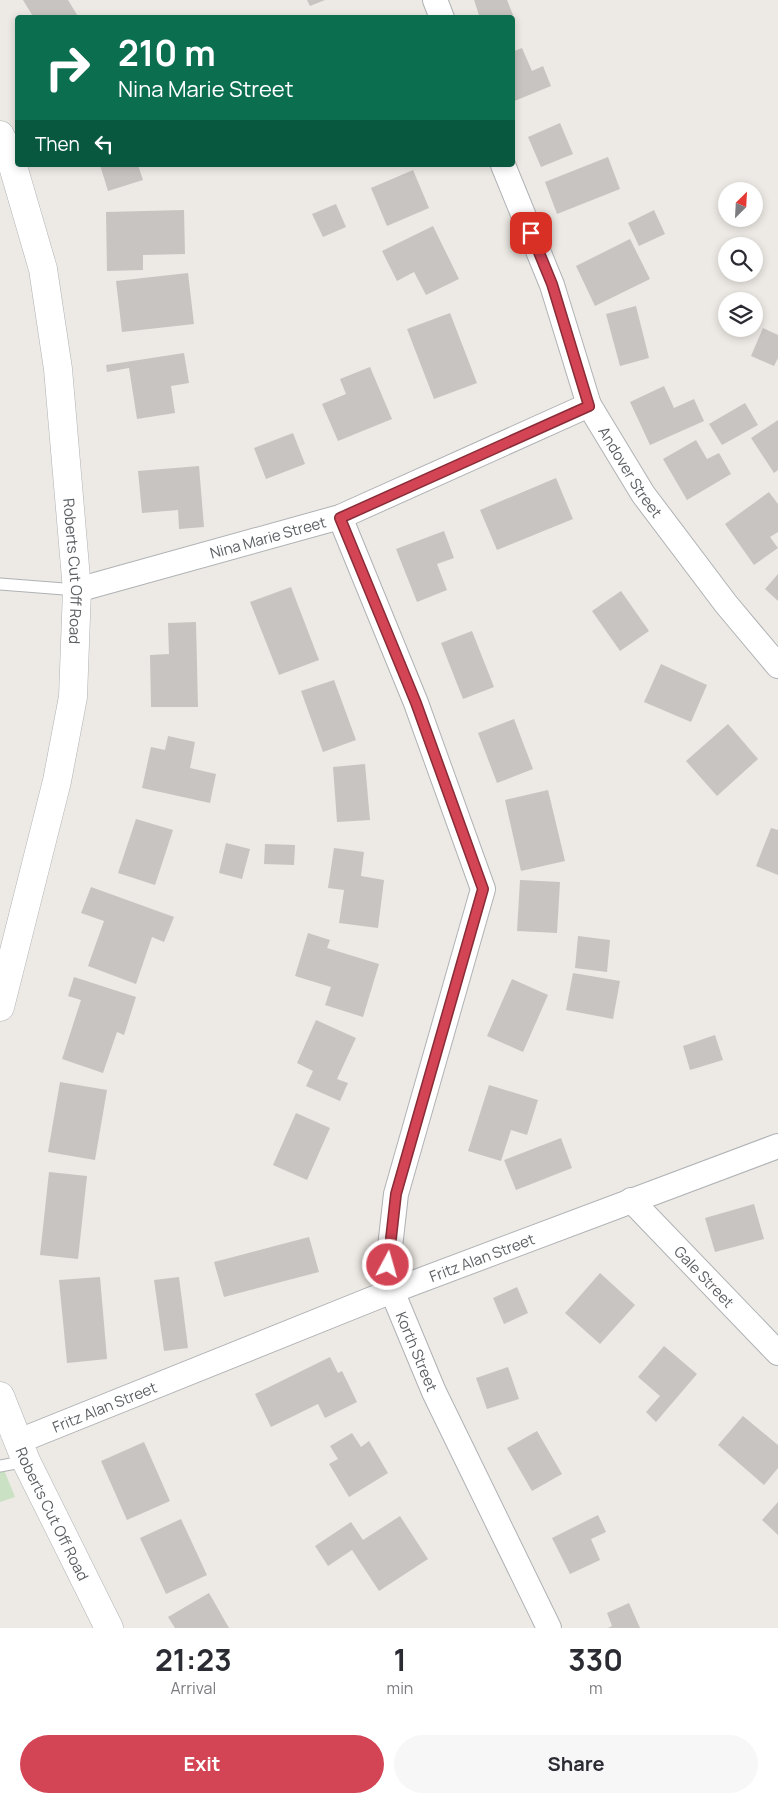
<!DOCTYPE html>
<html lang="en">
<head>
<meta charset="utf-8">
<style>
  body { margin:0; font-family:Manrope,sans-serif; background:#f7f7f7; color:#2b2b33; height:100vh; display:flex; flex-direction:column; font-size:19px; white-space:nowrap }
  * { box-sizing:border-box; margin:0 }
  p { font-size:16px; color:#7c7c81 }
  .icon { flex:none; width:28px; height:28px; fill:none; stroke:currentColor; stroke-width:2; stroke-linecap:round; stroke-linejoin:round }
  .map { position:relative; height:1628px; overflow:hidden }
  .sheet { display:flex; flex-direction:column; background:#fff; flex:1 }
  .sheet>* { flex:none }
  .hud { position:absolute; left:15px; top:15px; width:500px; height:152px; border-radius:5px; box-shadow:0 2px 8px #0003; background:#0b6e4f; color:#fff; overflow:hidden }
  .needle { width:32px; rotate:24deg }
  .buttons { position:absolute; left:718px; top:182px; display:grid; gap:10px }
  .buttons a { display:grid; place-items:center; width:45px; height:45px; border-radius:50%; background:#fff; box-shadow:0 2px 8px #0003; font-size:25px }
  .pin { position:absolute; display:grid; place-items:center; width:42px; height:42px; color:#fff; margin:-21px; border-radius:10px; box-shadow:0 2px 8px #0006 }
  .me { position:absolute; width:55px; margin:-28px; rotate:6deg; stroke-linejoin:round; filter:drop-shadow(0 0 4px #0008) }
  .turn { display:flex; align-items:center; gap:18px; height:105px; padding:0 20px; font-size:22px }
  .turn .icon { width:65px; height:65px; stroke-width:2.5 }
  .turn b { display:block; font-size:35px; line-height:42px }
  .then { display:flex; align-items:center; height:48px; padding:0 20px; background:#0003; gap:10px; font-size:19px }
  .eta { display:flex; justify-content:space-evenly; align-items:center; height:85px; text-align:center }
  .eta b { font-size:30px; font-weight:700; line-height:35px }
  .primary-button { display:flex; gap:10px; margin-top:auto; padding:10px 20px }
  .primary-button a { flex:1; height:58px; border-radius:30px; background:#d34455; color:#fff; font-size:20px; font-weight:700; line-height:58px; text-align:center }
  .primary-button a+a { background:#f7f7f7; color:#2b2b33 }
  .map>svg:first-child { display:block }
  .green { fill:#cae1c4 }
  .building { fill:#c8c4c1 }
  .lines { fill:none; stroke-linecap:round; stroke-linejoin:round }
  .service-casing { stroke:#afb2b5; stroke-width:13 }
  .minor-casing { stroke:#afb2b5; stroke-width:26 }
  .tertiary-casing { stroke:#afb2b5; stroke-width:29 }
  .service { stroke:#fff; stroke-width:11 }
  .minor { stroke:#fff; stroke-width:24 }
  .tertiary { stroke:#fff; stroke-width:28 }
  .route-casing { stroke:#892c37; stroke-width:12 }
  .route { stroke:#d34455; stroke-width:9 }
  .labels { text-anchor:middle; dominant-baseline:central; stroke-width:4; stroke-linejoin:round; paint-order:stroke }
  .street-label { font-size:15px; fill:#5c6063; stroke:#fff }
</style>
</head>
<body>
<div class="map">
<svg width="778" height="1628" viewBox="0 0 778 1628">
  <rect width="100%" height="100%" fill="#ede9e4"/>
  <path class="green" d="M0,1460L15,1497L0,1502Z"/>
  <g class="building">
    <path d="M23,0H68L79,18H34Z"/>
    <path d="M307,0H325L310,6Z"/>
    <path d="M474,0H507L513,15L507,18H480Z"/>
    <path d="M522,48L532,71L543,66L551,86L512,102V52Z"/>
    <path d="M560,123L573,154L541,167L528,137Z"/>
    <path d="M608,157L620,189L557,214L545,182Z"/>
    <path d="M100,165H138L143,180L108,191Z"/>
    <path d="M413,170L429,208L387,226L371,188Z"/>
    <path d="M336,204L346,227L323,237L312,214Z"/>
    <path d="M184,210L185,254L143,255V270L107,271L106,212Z"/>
    <path d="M654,210L665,234L639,246L628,223Z"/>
    <path d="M433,226L459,279L426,295L414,272L397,281L382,251Z"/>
    <path d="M630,239L650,279L595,306L576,266Z"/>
    <path d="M188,273L194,324L122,332L116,281Z"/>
    <path d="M636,306L649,358L620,366L606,314Z"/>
    <path d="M450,313L477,383L434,399L407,329Z"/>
    <path d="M763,328L778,335V358L774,366L751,356Z"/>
    <path d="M184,353L189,383L171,386L175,413L137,419L129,368L107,372L106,365Z"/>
    <path d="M370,367L392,419L338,441L322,404L346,394L340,379Z"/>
    <path d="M664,386L674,408L694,399L704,421L650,445L630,402Z"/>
    <path d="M745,403L758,425L722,445L709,424Z"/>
    <path d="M778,420V470L774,473L751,438Z"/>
    <path d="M293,433L305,464L266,479L254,448Z"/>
    <path d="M696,440L707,459L719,453L731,474L687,500L663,459Z"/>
    <path d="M199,466L204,527L179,529L178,510L142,513L138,471Z"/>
    <path d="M556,478L573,519L497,550L480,510Z"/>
    <path d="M769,492L778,504V532L770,537L778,548L754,565L725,524Z"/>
    <path d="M444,531L454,558L437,564L447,590L417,602L396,549Z"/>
    <path d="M778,574V601L765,589Z"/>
    <path d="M291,587L319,660L279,675L250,602Z"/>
    <path d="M621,591L649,631L620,651L592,611Z"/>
    <path d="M196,622L198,707H151L150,655L169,654L168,623Z"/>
    <path d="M472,631L494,687L463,699L441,643Z"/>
    <path d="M661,664L707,685L691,722L644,702Z"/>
    <path d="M334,680L356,740L323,752L301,691Z"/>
    <path d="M514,719L533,769L497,783L478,733Z"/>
    <path d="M728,724L758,759L717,796L686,761Z"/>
    <path d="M168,736L195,742L190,768L216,774L210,803L142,788L151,747L165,750Z"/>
    <path d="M365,764L370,820L337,822L333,767Z"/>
    <path d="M548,790L565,861L521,871L505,800Z"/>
    <path d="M136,819L173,830L155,885L118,873Z"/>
    <path d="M771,828L778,830V875L756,866Z"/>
    <path d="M226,843L250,849L242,879L219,873Z"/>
    <path d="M265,844L295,845L294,865L264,864Z"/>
    <path d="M334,848L364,852L361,876L384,880L378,928L339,923L344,890L328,888Z"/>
    <path d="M520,880L560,882L557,933L517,931Z"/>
    <path d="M91,887L174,917L164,942L152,937L136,984L88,966L104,921L81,913Z"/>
    <path d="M308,933L330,940L327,948L379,964L363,1017L325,1005L331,987L295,976Z"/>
    <path d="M578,936L610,940L607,972L575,968Z"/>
    <path d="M573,973L620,981L613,1019L566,1010Z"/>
    <path d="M74,977L136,997L124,1035L117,1032L103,1073L62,1059L81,1000L68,996Z"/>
    <path d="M512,979L548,995L523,1052L487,1036Z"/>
    <path d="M316,1020L356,1038L337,1079L348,1083L340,1101L306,1086L313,1071L297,1063Z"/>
    <path d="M715,1035L723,1060L690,1070L683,1046Z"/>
    <path d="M60,1082L107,1090L95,1160L48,1152Z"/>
    <path d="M489,1085L538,1100L527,1135L511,1130L501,1161L468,1151Z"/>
    <path d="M296,1113L330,1128L307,1180L273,1165Z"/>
    <path d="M561,1138L572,1168L516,1190L504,1160Z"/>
    <path d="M49,1172L87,1176L78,1259L40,1255Z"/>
    <path d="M754,1204L764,1239L715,1252L705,1218Z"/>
    <path d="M309,1237L319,1272L224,1297L214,1262Z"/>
    <path d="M600,1273L635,1305L600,1344L565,1313Z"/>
    <path d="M100,1277L107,1359L67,1363L59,1280Z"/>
    <path d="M179,1277L188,1348L164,1351L154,1280Z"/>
    <path d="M517,1287L528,1313L504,1324L493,1298Z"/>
    <path d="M664,1346L697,1374L656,1422L646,1412L660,1396L638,1377Z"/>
    <path d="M330,1357L338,1373L342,1371L357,1402L325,1418L318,1404L271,1427L255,1394Z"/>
    <path d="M508,1367L519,1399L487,1409L476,1378Z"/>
    <path d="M743,1416L778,1445V1468L764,1485L718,1445Z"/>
    <path d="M537,1431L562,1474L532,1491L507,1448Z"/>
    <path d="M352,1433L361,1447L369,1441L388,1473L349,1497L329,1464L338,1459L330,1446Z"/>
    <path d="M144,1442L170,1501L127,1520L101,1461Z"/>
    <path d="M778,1502V1535L762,1520Z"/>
    <path d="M598,1515L606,1532L591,1539L600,1560L570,1574L552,1538Z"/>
    <path d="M400,1516L428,1559L379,1591L352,1550L328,1566L315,1546L351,1522L363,1540Z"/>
    <path d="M181,1519L207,1575L166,1594L140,1538Z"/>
    <path d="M209,1593L229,1628H175L168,1617Z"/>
    <path d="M629,1603L640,1628H608L612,1626L607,1613Z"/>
  </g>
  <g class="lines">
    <g class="service-casing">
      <g id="service">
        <path d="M0,584L77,590"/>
        <path d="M0,1466L26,1461"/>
      </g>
    </g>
    <g class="minor-casing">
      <g id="minor">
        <path d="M435,0L442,18"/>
        <path id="s1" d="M503,165L552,285L589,405L643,494L726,604L778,666"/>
        <path id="s2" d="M340,517L416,703L483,889L396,1194L388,1265L392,1291L434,1392L549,1628"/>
        <path id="s3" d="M77,590L340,517L589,405"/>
        <path id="s4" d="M631,1200L778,1353"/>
        <path id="s5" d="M19,1441L392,1291L778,1146"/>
      </g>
    </g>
    <g class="tertiary-casing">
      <g id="tertiary">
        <path id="s6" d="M0,135L10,156L43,269L58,369L77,590L73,697L57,781L0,1007"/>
        <path id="s7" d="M0,1396L26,1461L109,1628"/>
      </g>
    </g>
    <use href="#service" class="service"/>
    <use href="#minor" class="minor"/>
    <use href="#tertiary" class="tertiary"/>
  </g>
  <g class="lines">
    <g class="route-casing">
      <path id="route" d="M388,1265L396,1194L483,889L416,703L340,518L589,406L552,284L531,233"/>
    </g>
    <use href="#route" class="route"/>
  </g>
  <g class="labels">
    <g class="street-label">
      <text stroke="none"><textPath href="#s1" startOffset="334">Andover Street</textPath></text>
      <text stroke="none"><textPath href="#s3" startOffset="198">Nina Marie Street</textPath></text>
      <text stroke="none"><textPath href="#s6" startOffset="445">Roberts Cut Off Road</textPath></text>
      <text stroke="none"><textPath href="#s5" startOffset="498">Fritz Alan Street</textPath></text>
      <text stroke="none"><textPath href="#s4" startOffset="106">Gale Street</textPath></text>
      <text stroke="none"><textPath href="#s2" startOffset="879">Korth Street</textPath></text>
      <text stroke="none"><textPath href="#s5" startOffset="92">Fritz Alan Street</textPath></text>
      <text stroke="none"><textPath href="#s7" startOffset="129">Roberts Cut Off Road</textPath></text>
    </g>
  </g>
</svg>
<div class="buttons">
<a><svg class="needle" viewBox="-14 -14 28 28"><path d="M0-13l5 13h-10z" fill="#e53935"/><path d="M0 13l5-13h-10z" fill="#7c7c81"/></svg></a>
<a><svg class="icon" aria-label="search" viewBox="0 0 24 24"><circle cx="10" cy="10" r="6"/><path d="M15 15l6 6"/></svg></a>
<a><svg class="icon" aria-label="layers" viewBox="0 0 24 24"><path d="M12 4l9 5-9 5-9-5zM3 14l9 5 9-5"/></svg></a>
</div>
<div class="pin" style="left:531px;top:233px;background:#d93025"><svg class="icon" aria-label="arrive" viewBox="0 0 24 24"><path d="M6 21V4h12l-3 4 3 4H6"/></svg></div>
<svg class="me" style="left:388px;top:1265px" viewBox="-20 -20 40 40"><circle r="17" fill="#d34455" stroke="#fff" stroke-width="3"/><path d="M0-11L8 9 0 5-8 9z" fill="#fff"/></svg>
<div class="hud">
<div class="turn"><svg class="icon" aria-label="right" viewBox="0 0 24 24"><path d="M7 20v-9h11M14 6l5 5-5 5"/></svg><div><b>210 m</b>Nina Marie Street</div></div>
<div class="then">Then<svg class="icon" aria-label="left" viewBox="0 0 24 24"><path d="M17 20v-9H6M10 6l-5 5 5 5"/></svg></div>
</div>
</div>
<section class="sheet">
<div class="eta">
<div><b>21:23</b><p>Arrival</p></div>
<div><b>1</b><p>min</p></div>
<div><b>330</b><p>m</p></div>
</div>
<div class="primary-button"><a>Exit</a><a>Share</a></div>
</section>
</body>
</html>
